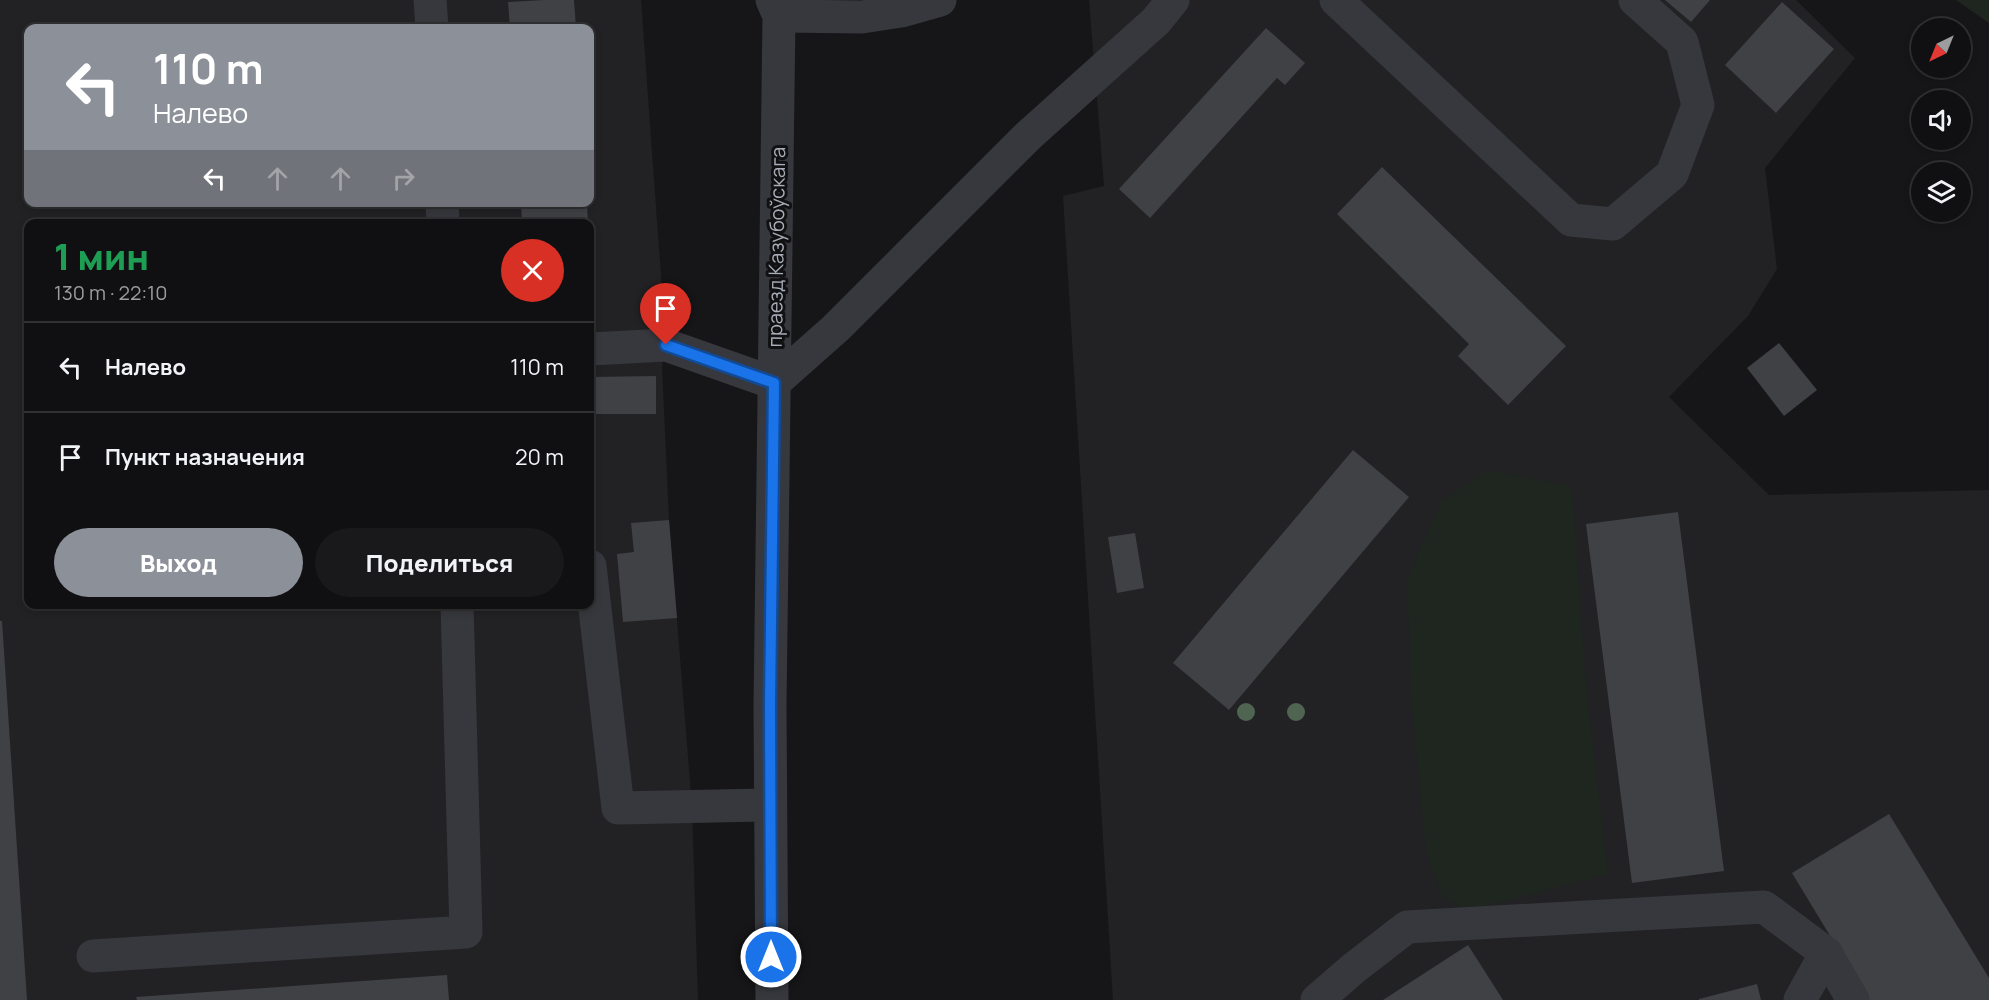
<!DOCTYPE html>
<html lang="ru">
<head>
<meta charset="utf-8">
<style>
  body { margin:0; font-family:Manrope,sans-serif; background:#19191b; color:#f1f3f6; height:100vh; display:flex; flex-direction:column; font-size:22px; white-space:nowrap }
  * { box-sizing:border-box; margin:0 }
  p { font-size:20px; color:#9c9d9f }
  .icon { flex:none; width:33px; height:33px; fill:none; stroke:currentColor; stroke-width:2; stroke-linecap:round; stroke-linejoin:round }
  .map { position:relative; flex:1; overflow:hidden }
  .panel { position:absolute; left:24px; top:219px; width:570px; height:390px; display:flex; flex-direction:column; background:#101012; border-radius:12px; box-shadow:0 3px 9px #0003,0 0 0 2px #303032 }
  .panel>* { flex:none }
  .hud { position:absolute; left:24px; top:24px; width:570px; height:183px; border-radius:12px; box-shadow:0 3px 9px #0003,0 0 0 2px #303032; background:#8c9099; color:#fff; overflow:hidden }
  .needle { width:39px; rotate:223deg }
  .fabs { position:absolute; left:1911px; top:18px; display:grid; gap:12px }
  .fabs a { display:grid; place-items:center; width:60px; height:60px; border-radius:50%; background:#101012; box-shadow:0 3px 9px #0003,0 0 0 2px #303032; font-size:30px }
  .pin { position:absolute; display:grid; place-items:center; width:51px; height:51px; color:#fff; margin:-62px -26px; border-radius:50% 50% 50% 0; rotate:-45deg; box-shadow:0 0 6px #0007 }
  .pin .icon { rotate:45deg }
  .me { position:absolute; width:66px; margin:-33px; rotate:0deg; stroke-linejoin:round; filter:drop-shadow(0 0 4px #0008) }
  .turn { display:flex; align-items:center; gap:21px; height:126px; padding:0 30px; font-size:27px }
  .turn .icon { width:78px; height:78px; stroke-width:2.5 }
  .turn b { display:block; font-size:42px; line-height:51px }
  .lanes { display:flex; align-items:center; height:57px; padding:0 30px; background:#0003; justify-content:center; gap:30px; direction:ltr }
  .lanes .off { opacity:.35 }
  .round { display:grid; place-items:center; flex:none; width:63px; height:63px; border-radius:32px; background:#19191b }
  .summary { display:flex; align-items:center; justify-content:space-between; height:102px; padding:0 30px }
  h1 { font-size:36px; font-weight:800; line-height:45px; color:#1e9e55 }
  .cta { display:flex; gap:12px; margin-top:auto; padding:12px 30px }
  .cta a { flex:1; height:69px; border-radius:36px; background:#8c9099; color:#fff; font-size:24px; font-weight:800; line-height:69px; text-align:center }
  .cta a+a { background:#19191b; color:#f1f3f6 }
  ul { padding:0; list-style:none }
  li { display:flex; align-items:center; gap:18px; height:90px; padding:0 30px; border-top:2px solid #303032 }
  li div { flex:1 }
  li b { display:block; font-size:22px }
  li em { font-style:normal }
  .map>svg:first-child { display:block }
  .built { fill:#222225; fill-rule:evenodd }
  .green { fill:#1e261f }
  .building { fill:#404145 }
  .lines { fill:none; stroke-linecap:round; stroke-linejoin:round }
  .minor { stroke:#37383d; stroke-width:33 }
  .tree { fill:#506452 }
  .route-casing { stroke:#114b97; stroke-width:15 }
  .route { stroke:#1a73e8; stroke-width:10 }
  .labels { text-anchor:middle; dominant-baseline:central; stroke-width:6; stroke-linejoin:round; paint-order:stroke }
  .street-label { font-size:20px; fill:#a8adb8; stroke:#111113 }
</style>
</head>
<body>
<div class="map">
<svg width="1989" height="1000" viewBox="0 0 1989 1000">
  <rect width="100%" height="100%" fill="#161618"/>
  <g class="built">
    <path d="M0,0H641L666,345L662,367L669,520L692,807L698,1000H0ZM28,28H590V202H28ZM28,224H590V604H28Z"/>
    <path d="M1089,0H1796L1855,58L1765,168L1777,269L1748,316L1669,397L1769,495L1989,490V1000H1113L1063,196L1104,186Z"/>
  </g>
  <g class="green">
    <path d="M1956,0H1989V23Z"/>
    <path d="M1487,470L1572,486L1585,676L1608,874L1510,900L1466,910L1442,896L1426,852L1411,697L1407,579L1442,501Z"/>
  </g>
  <g class="building">
    <path d="M544,0H574L576,28H510L508,2Z"/>
    <path d="M1665,0H1710L1691,22Z"/>
    <path d="M1782,2L1834,49L1776,113L1725,65Z"/>
    <path d="M1266,28L1305,63L1285,85L1277,78L1150,218L1119,189Z"/>
    <path d="M1382,167L1566,346L1508,405L1458,356L1469,344L1337,214Z"/>
    <path d="M521,202H587L588,224H522Z"/>
    <path d="M1779,343L1817,390L1784,416L1747,368Z"/>
    <path d="M656,376V414H590V377Z"/>
    <path d="M1353,450L1409,497L1229,710L1173,663Z"/>
    <path d="M1678,512L1724,871L1632,883L1586,524Z"/>
    <path d="M669,520L677,618L623,622L617,554L634,552L631,523Z"/>
    <path d="M1135,533L1144,588L1117,593L1108,537Z"/>
    <path d="M0,621H2L27,1000H0Z"/>
    <path d="M1889,814L1989,978V1000H1869L1792,873Z"/>
    <path d="M1468,945L1503,1000H1383Z"/>
    <path d="M447,975L449,1000H137L136,997Z"/>
    <path d="M1757,984L1761,1000H1699V999Z"/>
  </g>
  <g class="lines">
    <g class="minor">
      <path d="M430,0L432,28"/>
      <path d="M1336,0L1571,220L1613,224L1672,174L1698,105L1682,42L1635,0"/>
      <path d="M779,16L862,17L901,11L940,0"/>
      <path d="M442,202L443,224"/>
      <path d="M590,349L666,345L774,383L836,328L1028,136L1156,21L1173,0"/>
      <path d="M590,566L618,808L770,805"/>
      <path d="M93,956L466,932L457,604"/>
      <path d="M772,1000L770,705L779,16L772,0"/>
      <path d="M1317,1000L1354,968L1407,927L1764,907L1826,953L1853,1000"/>
      <path d="M1800,1000L1826,953"/>
    </g>
  </g>
  <g class="tree">
    <circle cx="1246" cy="712" r="9"/>
    <circle cx="1296" cy="712" r="9"/>
  </g>
  <g class="lines">
    <g class="route-casing">
      <path id="route" d="M666,345L774,383L770,705L771,957"/>
    </g>
    <use href="#route" class="route"/>
  </g>
  <g class="labels">
    <g class="street-label">
      <text transform="translate(776 247) rotate(-89)">праезд Казубоўскага</text>
    </g>
  </g>
</svg>
<div class="fabs">
<a><svg class="needle" viewBox="-14 -14 28 28"><path d="M0-13l5 13h-10z" fill="#e53935"/><path d="M0 13l5-13h-10z" fill="#9c9d9f"/></svg></a>
<a><svg class="icon" aria-label="sound" viewBox="0 0 24 24"><path d="M4 9h4l5-4v14l-5-4H4zM17 9q2 3 0 6"/></svg></a>
<a><svg class="icon" aria-label="layers" viewBox="0 0 24 24"><path d="M12 4l9 5-9 5-9-5zM3 14l9 5 9-5"/></svg></a>
</div>
<div class="pin" style="left:666px;top:345px;background:#d93025"><svg class="icon" aria-label="arrive" viewBox="0 0 24 24"><path d="M6 21V4h12l-3 4 3 4H6"/></svg></div>
<svg class="me" style="left:771px;top:957px" viewBox="-20 -20 40 40"><circle r="17" fill="#1a73e8" stroke="#fff" stroke-width="3"/><path d="M0-11L8 9 0 5-8 9z" fill="#fff"/></svg>
<div class="hud">
<div class="turn"><svg class="icon" aria-label="left" viewBox="0 0 24 24"><path d="M17 20v-9H6M10 6l-5 5 5 5"/></svg><div><b>110 m</b>Налево</div></div>
<div class="lanes"><svg class="icon" aria-label="left" viewBox="0 0 24 24"><path d="M17 20v-9H6M10 6l-5 5 5 5"/></svg><svg class="icon off" aria-label="ahead" viewBox="0 0 24 24"><path d="M12 20V5M6 11l6-6 6 6"/></svg><svg class="icon off" aria-label="ahead" viewBox="0 0 24 24"><path d="M12 20V5M6 11l6-6 6 6"/></svg><svg class="icon off" aria-label="right" viewBox="0 0 24 24"><path d="M7 20v-9h11M14 6l5 5-5 5"/></svg></div>
</div>
<section class="panel">
<div class="summary"><div><h1>1 мин</h1><p>130 m · 22:10</p></div><a class="round" style="background:#d93025;color:#fff"><svg class="icon" aria-label="close" viewBox="0 0 24 24"><path d="M6 6l12 12M18 6L6 18"/></svg></a></div>
<ul>
<li><svg class="icon" aria-label="left" viewBox="0 0 24 24"><path d="M17 20v-9H6M10 6l-5 5 5 5"/></svg><div><b>Налево</b></div><em>110 m</em></li>
<li><svg class="icon" aria-label="arrive" viewBox="0 0 24 24"><path d="M6 21V4h12l-3 4 3 4H6"/></svg><div><b>Пункт назначения</b></div><em>20 m</em></li>
</ul>
<div class="cta"><a>Выход</a><a>Поделиться</a></div>
</section>
</div>
</body>
</html>
